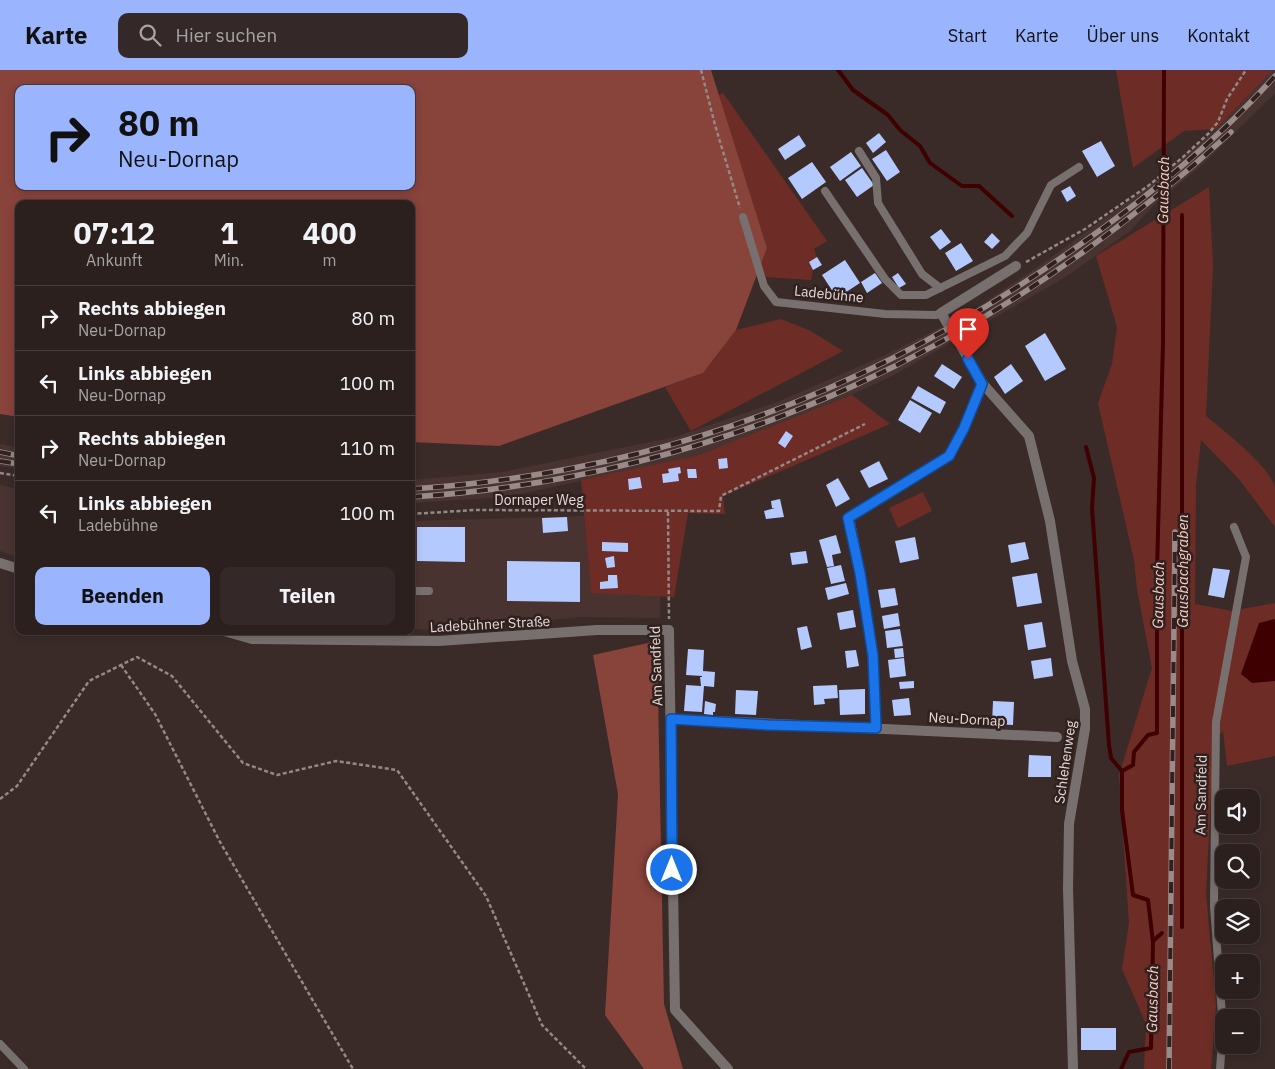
<!DOCTYPE html>
<html lang="de">
<head>
<meta charset="utf-8">
<style>
  body { margin:0; font-family:"IBM Plex Sans",sans-serif; background:#342828; color:#f1f3f6; height:100vh; display:flex; flex-direction:column; font-size:19px; white-space:nowrap }
  * { box-sizing:border-box; margin:0 }
  p { font-size:16px; color:#a6a3a4 }
  .icon { flex:none; width:28px; height:28px; fill:none; stroke:currentColor; stroke-width:2; stroke-linecap:round; stroke-linejoin:round }
  .map { position:relative; flex:1; overflow:hidden }
  .panel { position:absolute; left:15px; top:130px; width:400px; height:435px; display:flex; flex-direction:column; background:#2c201f; border-radius:10px; box-shadow:0 2px 8px #0003,0 0 0 1px #483e3d }
  .panel>* { flex:none }
  .guide { position:absolute; left:15px; top:15px; width:400px; height:105px; border-radius:10px; box-shadow:0 2px 8px #0003,0 0 0 1px #483e3d; background:#9ab5fd; color:#111; overflow:hidden }
  .buttons { position:absolute; left:1215px; top:719px; display:grid; gap:10px }
  .buttons a { display:grid; place-items:center; width:45px; height:45px; border-radius:10px; background:#2c201f; box-shadow:0 2px 8px #0003,0 0 0 1px #483e3d; font-size:25px }
  .pin { position:absolute; display:grid; place-items:center; width:42px; height:42px; color:#fff; margin:-51px -21px; border-radius:50% 50% 50% 0; rotate:-45deg; box-shadow:0 0 5px #0007 }
  .pin .icon { rotate:45deg }
  .me { position:absolute; width:55px; margin:-28px; rotate:0deg; stroke-linejoin:round; filter:drop-shadow(0 0 4px #0008) }
  .turn { display:flex; align-items:center; gap:18px; height:105px; padding:0 20px; font-size:22px }
  .turn .icon { width:65px; height:65px; stroke-width:2.5 }
  .turn b { display:block; font-size:35px; line-height:42px }
  .eta { display:flex; justify-content:space-evenly; align-items:center; height:85px; text-align:center }
  .eta b { font-size:30px; font-weight:700; line-height:35px }
  .button { display:flex; gap:10px; margin-top:auto; padding:10px 20px }
  .button a { flex:1; height:58px; border-radius:10px; background:#9ab5fd; color:#111; font-size:20px; font-weight:700; line-height:58px; text-align:center }
  .button a+a { background:#342828; color:#f1f3f6 }
  ul { padding:0; list-style:none }
  li { display:flex; align-items:center; gap:15px; height:65px; padding:0 20px; border-top:1px solid #483e3d }
  li div { flex:1 }
  li b { display:block; font-size:19px }
  li em { font-style:normal }
  header { display:flex; align-items:center; gap:30px; box-sizing:border-box; height:70px; padding:0 25px; background:#9ab5fd; color:#111 }
  header strong { font-size:24px }
  nav { display:flex; gap:28px; margin-inline-start:auto; font-size:18px }
  .search { width:350px; height:45px; background:#342828; display:flex; align-items:center; gap:12px; box-sizing:border-box; padding:0 18px; border-radius:10px; color:#a6a3a4; font-size:19px }
  .map>svg:first-child { display:block }
  .built { fill:#493330 }
  .green { fill:#6d2d26 }
  .forest { fill:#88433b; fill-rule:evenodd }
  .water { fill:#3e0000 }
  .lines { fill:none; stroke-linecap:round; stroke-linejoin:round }
  .stream { stroke:#3e0000; stroke-width:4 }
  .building { fill:#b4c9fd }
  .street-tunnel { stroke:#544543; stroke-width:10; stroke-dasharray:10 5; stroke-linecap:butt }
  .path { stroke:#958887; stroke-width:2.5; stroke-dasharray:4 2.5; stroke-linecap:butt }
  .lane { stroke:#78706f; stroke-width:8 }
  .street { stroke:#78706f; stroke-width:10 }
  .rail-casing { stroke:#988b89; stroke-width:5.5 }
  .rail { stroke:#30211f; stroke-width:4; stroke-dasharray:11; stroke-linecap:butt }
  .route-casing { stroke:#114b97; stroke-width:12 }
  .route { stroke:#1a73e8; stroke-width:9 }
  .labels { text-anchor:middle; dominant-baseline:central; stroke-width:5; stroke-linejoin:round; paint-order:stroke }
  .street-label { font-size:14px; fill:#e4d9d8; stroke:#30211f }
  .water-label { font-size:15px; font-style:italic; fill:#f6cac3; stroke:#30211f }
</style>
</head>
<body>
<header>
<strong>Karte</strong>
<div class="search"><svg class="icon" aria-label="search" viewBox="0 0 24 24"><circle cx="10" cy="10" r="6"/><path d="M15 15l6 6"/></svg>Hier suchen</div>
<nav><a>Start</a><a>Karte</a><a>Über uns</a><a>Kontakt</a></nav>
</header>
<div class="map">
<svg width="1275" height="999" viewBox="0 0 1275 999">
  <rect width="100%" height="100%" fill="#3a2b29"/>
  <g class="built">
    <path d="M1273,0H1275V23L1200,97L1157,132L1130,161L1064,208L894,305L817,341L696,386L507,427L411,433V410L502,402L675,367L780,331L883,286L964,246L1039,196L1133,128L1216,59Z"/>
    <path d="M0,374L19,378V399L0,396Z"/>
    <path d="M0,415L19,419V487L0,481Z"/>
    <path d="M584,446L591,522L660,526V548L579,547L453,560L411,559V451Z"/>
  </g>
  <g class="green">
    <path d="M1116,0H1273L1216,59L1184,61L1133,98Z"/>
    <path d="M723,23L827,171L814,179L817,187L809,192L813,200L811,210L766,207L760,196L767,178L718,25Z"/>
    <path d="M1209,117L1213,196L1206,346C1222,359 1272,398 1275,418C1275,431 1275,444 1275,457L1239,409L1201,370L1196,415L1195,534L1232,541L1275,533V686L1227,696L1223,661L1214,670L1206,823L1216,935L1211,999H1144L1146,954L1122,899L1129,853L1119,705L1152,598L1137,519L1134,490L1098,333L1112,294L1117,257L1096,186Z"/>
    <path d="M781,249L809,260L843,281L691,361L665,317L703,303L736,260Z"/>
    <path d="M852,325L890,354L723,426L725,444L688,443L674,527L591,523L581,410L696,386Z"/>
    <path d="M923,422L932,441L898,458L889,438Z"/>
  </g>
  <g class="forest">
    <path d="M0,0H711L767,178L736,260L703,303L499,376L411,372V134H19V347L0,344ZM19,19H411V116H19Z"/>
    <path d="M657,571L664,934L683,999H644L605,945L618,724L593,585Z"/>
  </g>
  <path class="water" d="M1275,549V611L1252,613L1241,604L1259,553Z"/>
  <g class="lines">
    <g class="stream">
      <path d="M838,0L853,20L888,45L900,60L920,76L930,93L962,116H979L1012,146"/>
      <path d="M1086,377L1094,408L1092,438L1109,675L1111,688L1122,701"/>
      <path d="M1182,857V145"/>
      <path d="M1153,871L1162,863"/>
      <path d="M1121,999L1129,982L1151,978L1153,872L1148,830L1133,825L1122,740V701L1133,695L1134,682L1148,665L1157,663V501L1163,272L1164,0"/>
    </g>
  </g>
  <g class="building">
    <path d="M879,63L886,72L873,83L866,73Z"/>
    <path d="M799,65L806,76L785,90L778,79Z"/>
    <path d="M1101,71L1115,96L1097,107L1082,81Z"/>
    <path d="M886,80L900,102L887,111L872,89Z"/>
    <path d="M851,82L861,96L840,111L830,97Z"/>
    <path d="M812,92L826,112L802,129L788,108Z"/>
    <path d="M862,98L874,115L857,127L845,110Z"/>
    <path d="M1070,116L1076,126L1067,132L1061,121Z"/>
    <path d="M941,159L951,172L940,180L930,167Z"/>
    <path d="M992,163L1000,171L992,179L984,172Z"/>
    <path d="M961,173L973,191L956,201L945,183Z"/>
    <path d="M817,187L822,195L813,200L809,192Z"/>
    <path d="M845,190L860,213L837,228L822,205Z"/>
    <path d="M875,203L882,213L867,223L861,212Z"/>
    <path d="M898,203L906,214L899,218L892,207Z"/>
    <path d="M1045,263L1066,299L1045,311L1025,276Z"/>
    <path d="M942,294L962,307L954,319L934,306Z"/>
    <path d="M1011,294L1023,311L1005,324L994,307Z"/>
    <path d="M918,316L946,332L940,344L911,328Z"/>
    <path d="M910,330L932,343L920,363L898,350Z"/>
    <path d="M786,361L793,366L785,378L778,373Z"/>
    <path d="M727,388L728,398L719,399L718,389Z"/>
    <path d="M879,391L888,409L869,418L860,401Z"/>
    <path d="M680,397L681,403L678,404L679,411L663,413L662,404L669,403L668,399Z"/>
    <path d="M687,399H696L697,408H688Z"/>
    <path d="M640,407L642,418L629,420L628,409Z"/>
    <path d="M838,408L850,429L836,437L826,415Z"/>
    <path d="M780,429L784,447L766,449L764,441L775,438H772L771,431Z"/>
    <path d="M567,447L568,461L543,463L542,448Z"/>
    <rect x="411" y="454" width="3" height="29"/>
    <path d="M417,457H465V492L417,491Z"/>
    <path d="M836,465L841,483L832,485L834,496L827,497L819,470Z"/>
    <path d="M915,467L919,489L900,493L895,471Z"/>
    <path d="M602,472L628,473V482L602,481Z"/>
    <path d="M1025,472L1029,489L1011,493L1008,475Z"/>
    <path d="M806,481L808,493L792,495L790,483Z"/>
    <path d="M614,486L615,497L607,498L605,488Z"/>
    <path d="M507,491L580,492V532L507,531Z"/>
    <path d="M841,495L845,511L831,514L827,498Z"/>
    <path d="M1213,498L1230,500L1224,528L1208,525Z"/>
    <path d="M1037,503L1042,533L1017,537L1012,507Z"/>
    <path d="M608,505H617L618,518L600,519V512L608,511Z"/>
    <path d="M846,513L849,524L828,530L825,518Z"/>
    <path d="M895,518L898,535L881,538L878,520Z"/>
    <path d="M853,540L856,557L840,560L837,543Z"/>
    <path d="M898,543L900,556L884,559L882,546Z"/>
    <path d="M1042,552L1046,577L1028,580L1024,555Z"/>
    <path d="M807,556L812,577L801,580L797,558Z"/>
    <path d="M900,559L903,576L887,578L885,561Z"/>
    <path d="M903,578L904,587L895,588L894,579Z"/>
    <path d="M688,579L704,580L703,601L715,602L714,617L704,616L702,642L684,641L686,615L701,616L700,607H702V606L686,605Z"/>
    <path d="M856,580L859,596L847,598L845,581Z"/>
    <path d="M904,588L906,606L890,608L888,590Z"/>
    <path d="M1051,588L1053,606L1034,609L1031,591Z"/>
    <path d="M914,611V618L900,619L899,612Z"/>
    <path d="M837,615L838,628L824,629L825,634L814,635L813,616Z"/>
    <path d="M865,619V644L840,645L839,620Z"/>
    <path d="M736,620L758,621L756,645L735,644Z"/>
    <path d="M909,628L911,645L894,646L892,630Z"/>
    <path d="M705,631L716,634L715,642H713V645L704,644Z"/>
    <path d="M993,631L1014,632L1013,655L992,654Z"/>
    <path d="M1029,685L1051,686V707H1028Z"/>
    <rect x="1081" y="958" width="35" height="22"/>
  </g>
  <g class="lines">
    <path class="street-tunnel" d="M947,253L961,276"/>
    <g class="path">
      <path d="M701,0L715,55L740,138"/>
      <path d="M1026,192L1085,159L1148,116L1183,87L1209,63L1218,52L1227,29L1246,0"/>
      <path d="M0,403L19,406"/>
      <path d="M668,442L669,549"/>
      <path d="M411,444L475,440L719,441L721,426L865,354"/>
      <path d="M121,595L155,644L220,772L353,999"/>
      <path d="M0,729L17,716L89,611L137,587L172,606L243,693L277,705L336,691L397,700L486,826L542,955L586,999"/>
    </g>
    <g class="lane">
      <path d="M859,81L876,108L878,133L922,204L940,218"/>
      <path d="M825,121L885,209L901,225H926L1005,186L1027,163L1051,115L1079,97"/>
      <path d="M743,147L764,216L776,232L885,244L936,245L941,243"/>
      <path d="M411,521H429"/>
      <path d="M287,569L289,561"/>
      <path d="M0,974L24,999"/>
      <path d="M1220,999L1223,958L1214,836L1216,652L1246,487L1234,457"/>
    </g>
    <g class="street">
      <path d="M947,253L941,243L1016,196"/>
      <path d="M961,276L983,314L1029,366L1050,451L1072,591L1085,639V659L1069,754L1068,818L1073,999"/>
      <path d="M0,493L19,499"/>
      <path d="M224,561L252,569L439,571L597,560H669L675,940L728,999"/>
      <path d="M671,649L1057,667"/>
      <path d="M876,658L873,587L860,503L849,447L949,386L964,358L983,314"/>
    </g>
    <g class="rail-casing">
      <g id="rail">
        <path d="M0,382L19,386"/>
        <path d="M0,391L19,394"/>
        <path d="M411,419C659,403 876,319 1078,176C1149,126 1217,71 1275,6"/>
        <path d="M411,427C727,407 1000,273 1231,62"/>
        <path d="M1169,999L1175,462"/>
      </g>
    </g>
    <use href="#rail" class="rail"/>
  </g>
  <g class="lines">
    <g class="route-casing">
      <path id="route" d="M672,800L671,649L768,655L876,658L873,586L860,503L848,448L949,386L964,358L982,314L968,289"/>
    </g>
    <use href="#route" class="route"/>
  </g>
  <g class="labels">
    <g class="street-label">
      <text transform="translate(829 224) rotate(6)">Ladebühne</text>
      <text x="539" y="430">Dornaper Weg</text>
      <text transform="translate(490 554) rotate(-3)">Ladebühner Straße</text>
      <text transform="translate(656 596) rotate(-92)">Am Sandfeld</text>
      <text transform="translate(967 649) rotate(3)">Neu-Dornap</text>
      <text transform="translate(1065 692) rotate(-82)">Schlehenweg</text>
      <text transform="translate(1201 725) rotate(-89)">Am Sandfeld</text>
    </g>
    <g class="water-label">
      <text transform="translate(1163 120) rotate(-89)">Gausbach</text>
      <text transform="translate(1182 501) rotate(-90)">Gausbachgraben</text>
      <text transform="translate(1158 525) rotate(-89)">Gausbach</text>
      <text transform="translate(1152 929) rotate(-89)">Gausbach</text>
    </g>
  </g>
</svg>
<div class="buttons">
<a><svg class="icon" aria-label="sound" viewBox="0 0 24 24"><path d="M4 9h4l5-4v14l-5-4H4zM17 9q2 3 0 6"/></svg></a>
<a><svg class="icon" aria-label="search" viewBox="0 0 24 24"><circle cx="10" cy="10" r="6"/><path d="M15 15l6 6"/></svg></a>
<a><svg class="icon" aria-label="layers" viewBox="0 0 24 24"><path d="M12 4l9 5-9 5-9-5zM3 14l9 5 9-5"/></svg></a>
<a>+</a>
<a>−</a>
</div>
<div class="pin" style="left:968px;top:289px;background:#d93025"><svg class="icon" aria-label="arrive" viewBox="0 0 24 24"><path d="M6 21V4h12l-3 4 3 4H6"/></svg></div>
<svg class="me" style="left:672px;top:800px" viewBox="-20 -20 40 40"><circle r="17" fill="#1a73e8" stroke="#fff" stroke-width="3"/><path d="M0-11L8 9 0 5-8 9z" fill="#fff"/></svg>
<div class="guide">
<div class="turn"><svg class="icon" aria-label="right" viewBox="0 0 24 24"><path d="M7 20v-9h11M14 6l5 5-5 5"/></svg><div><b>80 m</b>Neu-Dornap</div></div>
</div>
<section class="panel">
<div class="eta">
<div><b>07:12</b><p>Ankunft</p></div>
<div><b>1</b><p>Min.</p></div>
<div><b>400</b><p>m</p></div>
</div>
<ul>
<li><svg class="icon" aria-label="right" viewBox="0 0 24 24"><path d="M7 20v-9h11M14 6l5 5-5 5"/></svg><div><b>Rechts abbiegen</b><p>Neu-Dornap</p></div><em>80 m</em></li>
<li><svg class="icon" aria-label="left" viewBox="0 0 24 24"><path d="M17 20v-9H6M10 6l-5 5 5 5"/></svg><div><b>Links abbiegen</b><p>Neu-Dornap</p></div><em>100 m</em></li>
<li><svg class="icon" aria-label="right" viewBox="0 0 24 24"><path d="M7 20v-9h11M14 6l5 5-5 5"/></svg><div><b>Rechts abbiegen</b><p>Neu-Dornap</p></div><em>110 m</em></li>
<li><svg class="icon" aria-label="left" viewBox="0 0 24 24"><path d="M17 20v-9H6M10 6l-5 5 5 5"/></svg><div><b>Links abbiegen</b><p>Ladebühne</p></div><em>100 m</em></li>
</ul>
<div class="button"><a>Beenden</a><a>Teilen</a></div>
</section>
</div>
</body>
</html>
